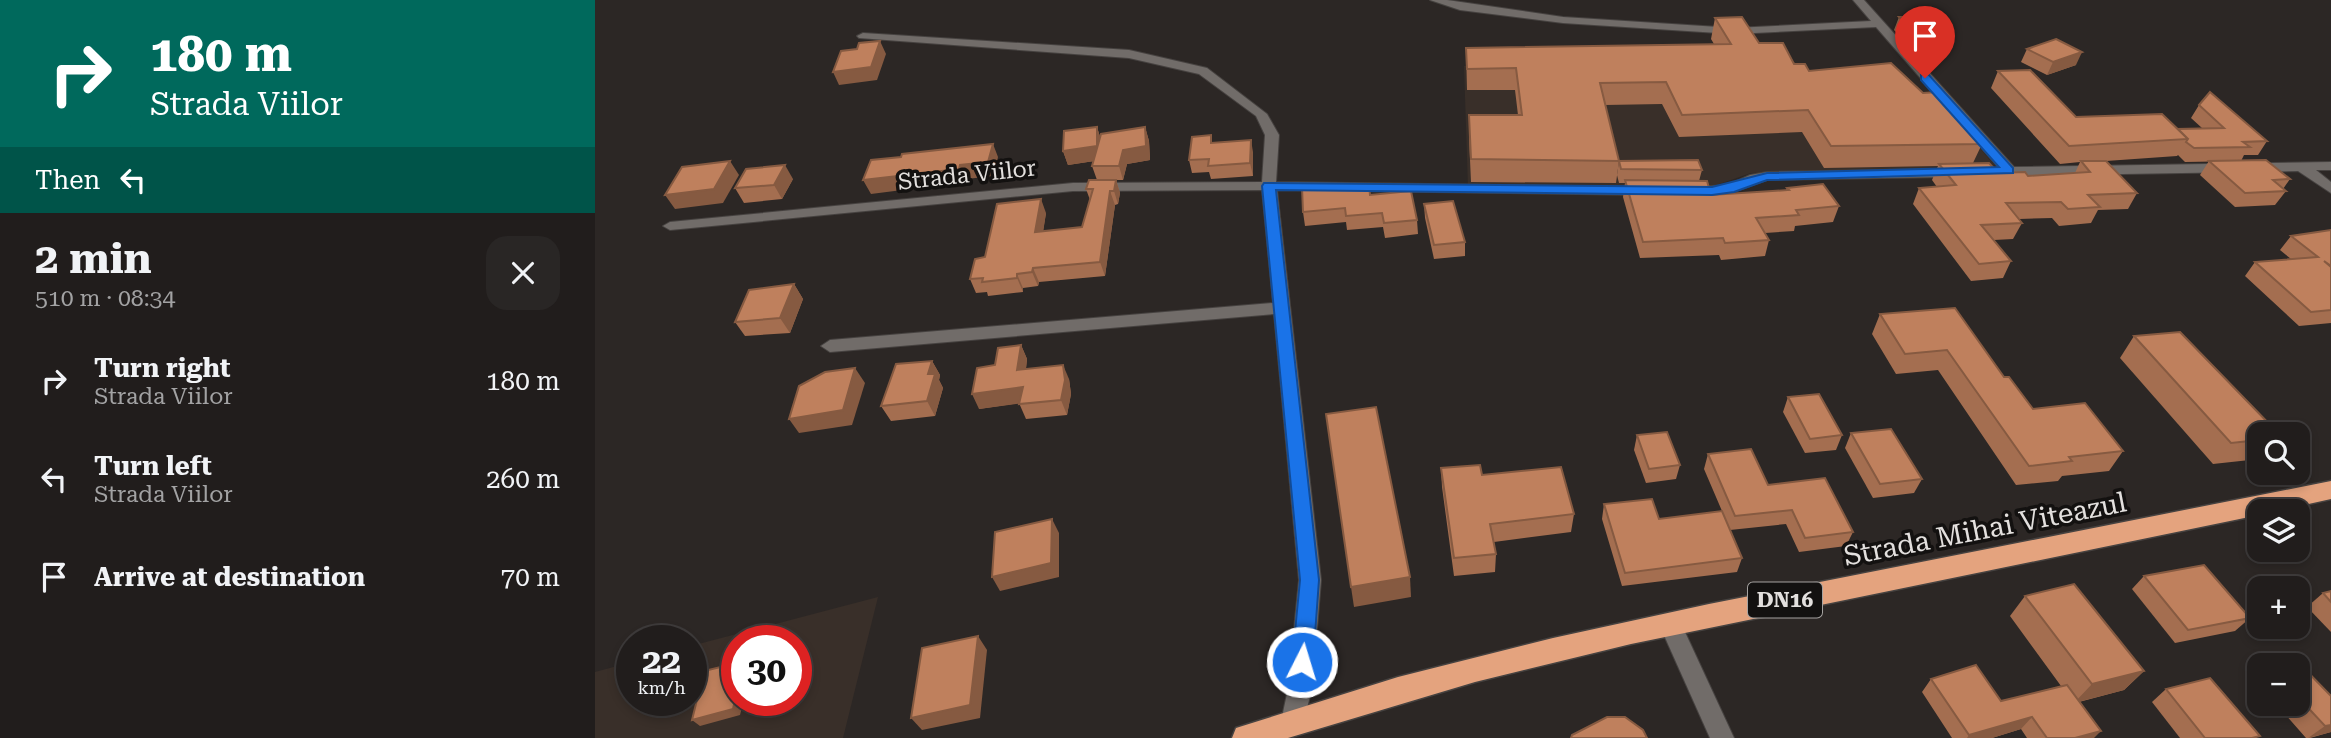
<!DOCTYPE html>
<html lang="en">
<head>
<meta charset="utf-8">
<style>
  body { margin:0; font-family:"Roboto Serif",serif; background:#292625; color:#f1f3f6; height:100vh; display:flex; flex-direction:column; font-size:26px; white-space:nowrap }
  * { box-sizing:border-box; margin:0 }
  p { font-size:23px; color:#a2a2a3 }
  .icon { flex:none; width:38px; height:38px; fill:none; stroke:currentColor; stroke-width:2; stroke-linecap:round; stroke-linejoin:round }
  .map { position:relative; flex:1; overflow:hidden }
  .drawer { display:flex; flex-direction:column; background:#211d1c; width:595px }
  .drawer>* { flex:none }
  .guide { background:#00695c; color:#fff; overflow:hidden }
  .controls { position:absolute; left:1652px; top:422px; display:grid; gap:14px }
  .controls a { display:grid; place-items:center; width:63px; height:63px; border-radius:14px; background:#211d1c; box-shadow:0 4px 10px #0003,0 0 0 2px #3e3b3b; font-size:35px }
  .speed { position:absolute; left:21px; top:625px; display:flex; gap:14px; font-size:35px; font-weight:700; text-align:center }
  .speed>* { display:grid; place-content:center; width:91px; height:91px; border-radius:50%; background:#211d1c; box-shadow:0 4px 10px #0003,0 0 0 2px #3e3b3b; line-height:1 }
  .speed small { font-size:18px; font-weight:400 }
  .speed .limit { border:10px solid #d22; background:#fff; color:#111 }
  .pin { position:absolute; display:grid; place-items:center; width:60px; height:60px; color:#fff; margin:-72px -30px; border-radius:50% 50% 50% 0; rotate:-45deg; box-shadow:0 0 7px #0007 }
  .pin .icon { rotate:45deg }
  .me { position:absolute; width:77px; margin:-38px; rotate:5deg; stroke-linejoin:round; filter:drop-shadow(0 0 5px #0008) }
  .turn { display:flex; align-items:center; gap:24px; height:147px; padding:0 35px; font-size:32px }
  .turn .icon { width:91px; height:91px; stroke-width:2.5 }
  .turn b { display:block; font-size:49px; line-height:60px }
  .then { display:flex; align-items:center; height:66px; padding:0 35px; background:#0003; gap:14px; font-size:26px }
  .round { display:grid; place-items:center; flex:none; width:74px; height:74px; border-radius:21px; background:#292625 }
  .headline { display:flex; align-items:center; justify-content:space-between; height:119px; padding:0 35px }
  h1 { font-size:42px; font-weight:700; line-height:52px }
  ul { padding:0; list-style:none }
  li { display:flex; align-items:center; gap:21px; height:98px; padding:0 35px }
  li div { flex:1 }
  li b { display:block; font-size:26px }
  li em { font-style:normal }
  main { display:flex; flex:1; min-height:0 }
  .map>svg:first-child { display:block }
  .built { fill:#392f29; fill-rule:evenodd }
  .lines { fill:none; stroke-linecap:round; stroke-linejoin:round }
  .street-casing { stroke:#464240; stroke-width:2 }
  .highway-casing { stroke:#464240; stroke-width:3 }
  .street { fill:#716c69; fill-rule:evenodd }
  .highway { fill:#e4a37e; fill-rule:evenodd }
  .wall { fill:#a46e50 }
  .shaded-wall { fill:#865a41 }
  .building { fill:#bf805d; stroke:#865a41; stroke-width:2 }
  .route { fill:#1a73e8; stroke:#114b97; stroke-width:2 }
  .labels { text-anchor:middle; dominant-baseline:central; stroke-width:7; stroke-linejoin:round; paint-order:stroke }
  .shield { fill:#131110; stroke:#a5a2a0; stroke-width:2 }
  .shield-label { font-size:21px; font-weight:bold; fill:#e3e0de }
  .street-label { font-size:23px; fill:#e3e0de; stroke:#131110 }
  .near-street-label { font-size:28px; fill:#e3e0de; stroke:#131110 }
</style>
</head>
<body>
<main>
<section class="drawer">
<div class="guide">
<div class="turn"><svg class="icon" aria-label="right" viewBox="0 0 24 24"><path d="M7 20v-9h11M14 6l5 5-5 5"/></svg><div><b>180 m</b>Strada Viilor</div></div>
<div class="then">Then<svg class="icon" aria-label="left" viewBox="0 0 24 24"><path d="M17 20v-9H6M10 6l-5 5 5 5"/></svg></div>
</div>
<div class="headline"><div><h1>2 min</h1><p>510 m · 08:34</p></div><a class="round"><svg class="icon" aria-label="close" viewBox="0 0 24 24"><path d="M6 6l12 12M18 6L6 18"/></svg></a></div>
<ul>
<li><svg class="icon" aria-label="right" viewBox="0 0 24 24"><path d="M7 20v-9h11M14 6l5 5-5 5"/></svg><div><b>Turn right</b><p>Strada Viilor</p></div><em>180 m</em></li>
<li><svg class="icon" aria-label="left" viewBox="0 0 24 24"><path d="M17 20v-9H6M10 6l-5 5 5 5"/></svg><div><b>Turn left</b><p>Strada Viilor</p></div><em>260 m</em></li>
<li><svg class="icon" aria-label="arrive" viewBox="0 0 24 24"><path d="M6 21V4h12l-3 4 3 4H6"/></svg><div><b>Arrive at destination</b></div><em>70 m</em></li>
</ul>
</section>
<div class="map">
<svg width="1736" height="738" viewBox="0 0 1736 738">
  <rect width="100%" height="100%" fill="#2c2725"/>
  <g class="built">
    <path d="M1196,62L1212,90L1344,100L1400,166L1156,173L1116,187L873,188L869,66Z"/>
    <path d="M283,597L248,738H0V672L37,662V700H96V646ZM142,640H201V700H142Z"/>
  </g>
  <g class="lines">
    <g class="street-casing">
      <g id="street">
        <path d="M835,0H852L968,17L1139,28L1276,21L1258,0H1269L1419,167L1736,162V170H1721L1736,182V193L1703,171L1172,180L1135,193L1091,195L1084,191L1086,188L1133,185L1155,175L1172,172L1404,168L1281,27L1139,34L968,23L865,10Z"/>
        <path d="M268,33L534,50L612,68L672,114L684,135L681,182L1053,187L1060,191L1053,195L682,190L726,580L717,689L706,730L698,734L690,730L686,722L693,689L704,580L679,314L235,352L226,346L235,340L678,303L667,190L478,191L75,230L68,226L75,222L478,183L667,182L670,135L661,116L604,74L534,58L264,38L262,36Z"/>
        <path d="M1075,614L1083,617L1139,738H1115L1064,624L1067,617Z"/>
      </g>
    </g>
    <g class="highway-casing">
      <path id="highway" d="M1736,481V499L1682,511H1664V515L1036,644L880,682L693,738H637L641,728L803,677L958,638L1114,604Z"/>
    </g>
    <use href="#street" class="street"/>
    <use href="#highway" class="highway"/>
  </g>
  <g class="wall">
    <path d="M1304,17L1348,40L1343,53H1321L1299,30Z"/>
    <path d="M1120,18L1214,71L1328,93L1387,144L1378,163L1403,173L1433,176L1480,173L1485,162L1465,164L1396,88L1403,71L1481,117L1583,129L1607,128L1596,118L1604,105L1672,141L1663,155H1649L1646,161L1590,162L1583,155L1582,156L1511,161L1542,193L1533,209L1503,210L1496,223L1464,226L1457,218L1424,219L1427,223L1418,239L1399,240L1416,261L1408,278L1376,281L1318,204L1324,188L1342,187L1337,180L1343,166L1229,168L1207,132L1084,137L1067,104L1010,105L1024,161L1021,183L876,182L874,137V115H923L920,90H872L871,48L1119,44L1116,39Z"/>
    <path d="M1432,49L1481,65L1452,75L1426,62Z"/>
    <path d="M502,127L505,137L550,127L554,141L555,160L532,164L528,180H521L525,193L523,204L520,205L510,276L444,282L443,286L428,288V292L393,296L392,292L381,293L375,279L390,257L451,213L448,231L487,227L495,200L491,189L502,180L497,166L499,161L473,165L468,151Z"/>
    <path d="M618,142L658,152V176L616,179L614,172L597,173L594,160Z"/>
    <path d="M1024,161L1107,170L1104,181L1116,195L1191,190L1192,188L1244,206L1238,222L1200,226L1199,231L1170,233L1174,240L1170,256L1126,260L1124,255L1045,258L1028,197L1030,183H1024L1022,175Z"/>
    <path d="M1614,161L1695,179L1688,189L1691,191L1680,205L1640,207L1605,175Z"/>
    <path d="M198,179L187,199L149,203L140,188Z"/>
    <path d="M736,189L775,195L822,220L823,234L790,238L788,227L752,230L751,222L710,226L708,212Z"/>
    <path d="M829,204L870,242V256L839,259L830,218Z"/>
    <path d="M1736,230V323L1704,326L1650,276L1660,262L1696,259L1685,250L1696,236Z"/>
    <path d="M199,284L208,299L195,333L150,336L140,322Z"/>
    <path d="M1285,314L1409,377L1438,409L1528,451L1514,471L1467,476L1463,481L1421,485L1343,370L1301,374L1277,334Z"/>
    <path d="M1539,336L1664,434V459L1618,464L1525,358Z"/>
    <path d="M426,345L432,359L431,369L474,379L476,394L472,415L431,419L424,403L384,409L400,365Z"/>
    <path d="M337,361L345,375L344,380L348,388L340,416L296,421L286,406Z"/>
    <path d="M1193,397L1247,435L1241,450L1210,453L1188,412Z"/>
    <path d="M1256,433L1327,479L1319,493L1278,498L1250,448Z"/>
    <path d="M1042,435L1085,465L1081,479L1051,483L1039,450Z"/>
    <path d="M1113,454L1173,485L1258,532L1251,546L1204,552L1191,524L1135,530L1147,558L1142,572L1027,586L1007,519L1009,504L1064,519L1127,511L1109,469Z"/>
    <path d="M846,468L887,475L979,514L976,532L899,542L901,554L900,572L859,576L847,487Z"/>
    <path d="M1549,576L1655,618L1640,631L1580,643L1537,589Z"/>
    <path d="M1736,591V632L1712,607L1728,593Z"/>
    <path d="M1430,596L1549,671L1529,690L1484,702L1499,738H1432L1426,729L1397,738H1357L1327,692L1336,679L1406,701L1466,686L1415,616Z"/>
    <path d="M1703,665L1736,696V732L1715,738H1711L1681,704H1703Z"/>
    <path d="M1664,675V685L1659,679Z"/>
    <path d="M1571,689L1662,738H1585L1557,702Z"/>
  </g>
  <g class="shaded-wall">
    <path d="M285,41L291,54L282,80L244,85L238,72Z"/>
    <path d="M1487,52L1481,65L1452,75L1458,62Z"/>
    <path d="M502,127L506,140V160L473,165L468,151Z"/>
    <path d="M550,127L554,141L555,160L532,164L528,180L524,166L528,150Z"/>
    <path d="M656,140L658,152V176L655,163Z"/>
    <path d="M398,144L403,157L399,176L371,179L370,182L276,194L268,180L365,165Z"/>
    <path d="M135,161L144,175L128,203L80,209L70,195Z"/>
    <path d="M190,165L198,179L187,199L179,185Z"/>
    <path d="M521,180L525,193L523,204L519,191Z"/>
    <path d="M515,191L520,205L510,276L505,262Z"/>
    <path d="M446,199L451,213L446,246L440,232Z"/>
    <path d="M438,268L444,282L443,286L437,272Z"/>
    <path d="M422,274L428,288V292L422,278Z"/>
    <path d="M199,284L208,299L195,333L185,318Z"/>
    <path d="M426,345L432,359L429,384L422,370Z"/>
    <path d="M337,361L345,375L344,380L348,388L340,416L332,401L333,374Z"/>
    <path d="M468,365L474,379L476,394L472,415L466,400Z"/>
    <path d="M260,368L270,383L257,425L204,433L194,419Z"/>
    <path d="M428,387L435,402L384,409L377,394Z"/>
    <path d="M457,519L464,533V577L405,591L397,577Z"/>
    <path d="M815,577L816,597L759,607L756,587Z"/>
    <path d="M383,636L392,650L385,718L327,730L316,718Z"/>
    <path d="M1549,671L1529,690L1479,703L1497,684Z"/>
    <path d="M142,691V700H149L145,715L105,726L97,720Z"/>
    <path d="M1437,717L1426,729L1397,738H1372L1374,735Z"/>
    <path d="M1736,725V732L1713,738L1730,726Z"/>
    <path d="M1506,731L1499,738H1480Z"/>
  </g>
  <g class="building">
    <path d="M1147,17L1164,43H1188L1199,64H1210L1214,71L1296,63L1328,93L1344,92L1387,144L1236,146L1213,110L1087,115L1071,82L1005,83L1024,161L876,159L874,115H927L921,68L872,69L871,48L1136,44L1120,18Z"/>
    <path d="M1304,17H1327L1348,40L1325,41Z"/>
    <path d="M1461,39L1487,52L1458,62L1432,49Z"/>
    <path d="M285,41L276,67L238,72L246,51L262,49L264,43Z"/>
    <path d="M1435,70L1481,117L1567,114L1593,139L1474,146L1403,71Z"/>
    <path d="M1615,92L1672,141L1648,142L1655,147L1599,148L1591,142L1593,139L1583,129L1629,128L1604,105Z"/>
    <path d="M502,127V146L468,151L469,131Z"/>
    <path d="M550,127L551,146L528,150L524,166H497L506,134Z"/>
    <path d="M616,135V143L656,140L655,163L613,166L614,159L594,160L597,137Z"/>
    <path d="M398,144L393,162L365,165L364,169L268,180L276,160L306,157L307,154Z"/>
    <path d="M1103,160L1107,170L1026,169L1024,161Z"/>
    <path d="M1671,160L1695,179L1678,180L1691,191L1650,193L1614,161Z"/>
    <path d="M135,161L119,189L70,195L87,167Z"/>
    <path d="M1486,161H1511L1542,193L1493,195L1505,207L1473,209L1466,202L1411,203L1427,223L1386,225L1416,261L1384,264L1324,188L1361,185L1344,164L1394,163L1403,173L1430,172L1433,176L1495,172Z"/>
    <path d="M190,165L179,185L140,188L151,169Z"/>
    <path d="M494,180H521L519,191H515L505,262L438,268L437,272L422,274V278L387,282L388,278L375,279L380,259L390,257L402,204L446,199L440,232L487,227L498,189H491Z"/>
    <path d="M1030,180L1112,181L1116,195L1194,190L1192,188L1228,184L1244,206L1201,210L1204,215L1161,218L1174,240L1130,243L1128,238L1048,242Z"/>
    <path d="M736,185V189L774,185L775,195L816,191L822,220L789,223L787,213L751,216L750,208L708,212L707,187Z"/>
    <path d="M858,201L870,242L839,245L829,204Z"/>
    <path d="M1736,230V266L1729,261L1736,267V310L1716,312L1660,262L1723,257L1696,236Z"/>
    <path d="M199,284L185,318L140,322L154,290Z"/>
    <path d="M1360,308L1409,377H1414L1438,409L1490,403L1528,451L1474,457L1477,461L1434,466L1352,350L1310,354L1285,314Z"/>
    <path d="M1585,332L1684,434H1664V440L1636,443L1539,336Z"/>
    <path d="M426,345L422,370L468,365L470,380L466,400L424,404L428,387L377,394L382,368L400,365L403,348Z"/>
    <path d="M337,361L333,374H340L332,401L286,406L301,364Z"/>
    <path d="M260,368L248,410L194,419L204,386L230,372Z"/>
    <path d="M1224,394L1247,435L1215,439L1193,397Z"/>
    <path d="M781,407L815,577L756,587L731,414Z"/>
    <path d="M1296,429L1327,479L1285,484L1256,433Z"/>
    <path d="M1072,432L1085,465L1054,469L1042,435Z"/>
    <path d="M1156,449L1173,485L1230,478L1258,532L1210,538L1197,510L1140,516L1113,454Z"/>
    <path d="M885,465L887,475L966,467L979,514L895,524L901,554L859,558L846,468Z"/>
    <path d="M1057,499L1064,519L1127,511L1147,558L1030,573L1009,504Z"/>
    <path d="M457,519L456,563L397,577L400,532Z"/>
    <path d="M1609,565L1655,618L1593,630L1549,576Z"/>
    <path d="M1479,584L1549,671L1497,684L1430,596Z"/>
    <path d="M1736,591V602L1728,593Z"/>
    <path d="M383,636L375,705L316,718L327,648Z"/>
    <path d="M1700,659L1736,696V725L1730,726L1703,697V665H1678Z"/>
    <path d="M142,663V691L138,709L97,720L109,671Z"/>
    <path d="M1381,665L1406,701L1472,685L1506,731L1480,738H1452L1437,717L1374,735L1336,679Z"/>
    <path d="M1615,678L1665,736L1657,738H1610L1571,689Z"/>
    <path d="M1012,717H1030L1048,730L1052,738H976L977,735Z"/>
  </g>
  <path class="route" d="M1326,75H1334L1418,168V173L1172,180L1139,192L1117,195L681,190L724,580L718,662L715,668L707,671L700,668L697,662L705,580L667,186L669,183L1117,187L1172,173L1404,167L1326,80Z"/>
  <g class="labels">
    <rect class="shield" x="1153" y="582.5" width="74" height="35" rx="5"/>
    <g class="shield-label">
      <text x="1190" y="600">DN16</text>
    </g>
    <g class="street-label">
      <text transform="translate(372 175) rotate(-6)">Strada Viilor</text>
    </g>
    <g class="near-street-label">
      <text transform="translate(1390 529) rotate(-11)">Strada Mihai Viteazul</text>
    </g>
  </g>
</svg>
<div class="controls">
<a><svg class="icon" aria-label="search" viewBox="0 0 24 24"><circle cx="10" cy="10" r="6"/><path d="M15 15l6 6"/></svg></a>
<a><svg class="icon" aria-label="layers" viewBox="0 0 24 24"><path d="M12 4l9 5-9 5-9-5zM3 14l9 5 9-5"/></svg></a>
<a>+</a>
<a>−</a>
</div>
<div class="speed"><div>22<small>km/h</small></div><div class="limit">30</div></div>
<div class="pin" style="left:1330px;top:78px;background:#d93025"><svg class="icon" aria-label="arrive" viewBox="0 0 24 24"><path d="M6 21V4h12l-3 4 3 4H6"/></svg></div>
<svg class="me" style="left:707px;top:662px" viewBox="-20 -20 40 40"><circle r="17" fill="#1a73e8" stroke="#fff" stroke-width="3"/><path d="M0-11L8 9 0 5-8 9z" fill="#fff"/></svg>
</div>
</main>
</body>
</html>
